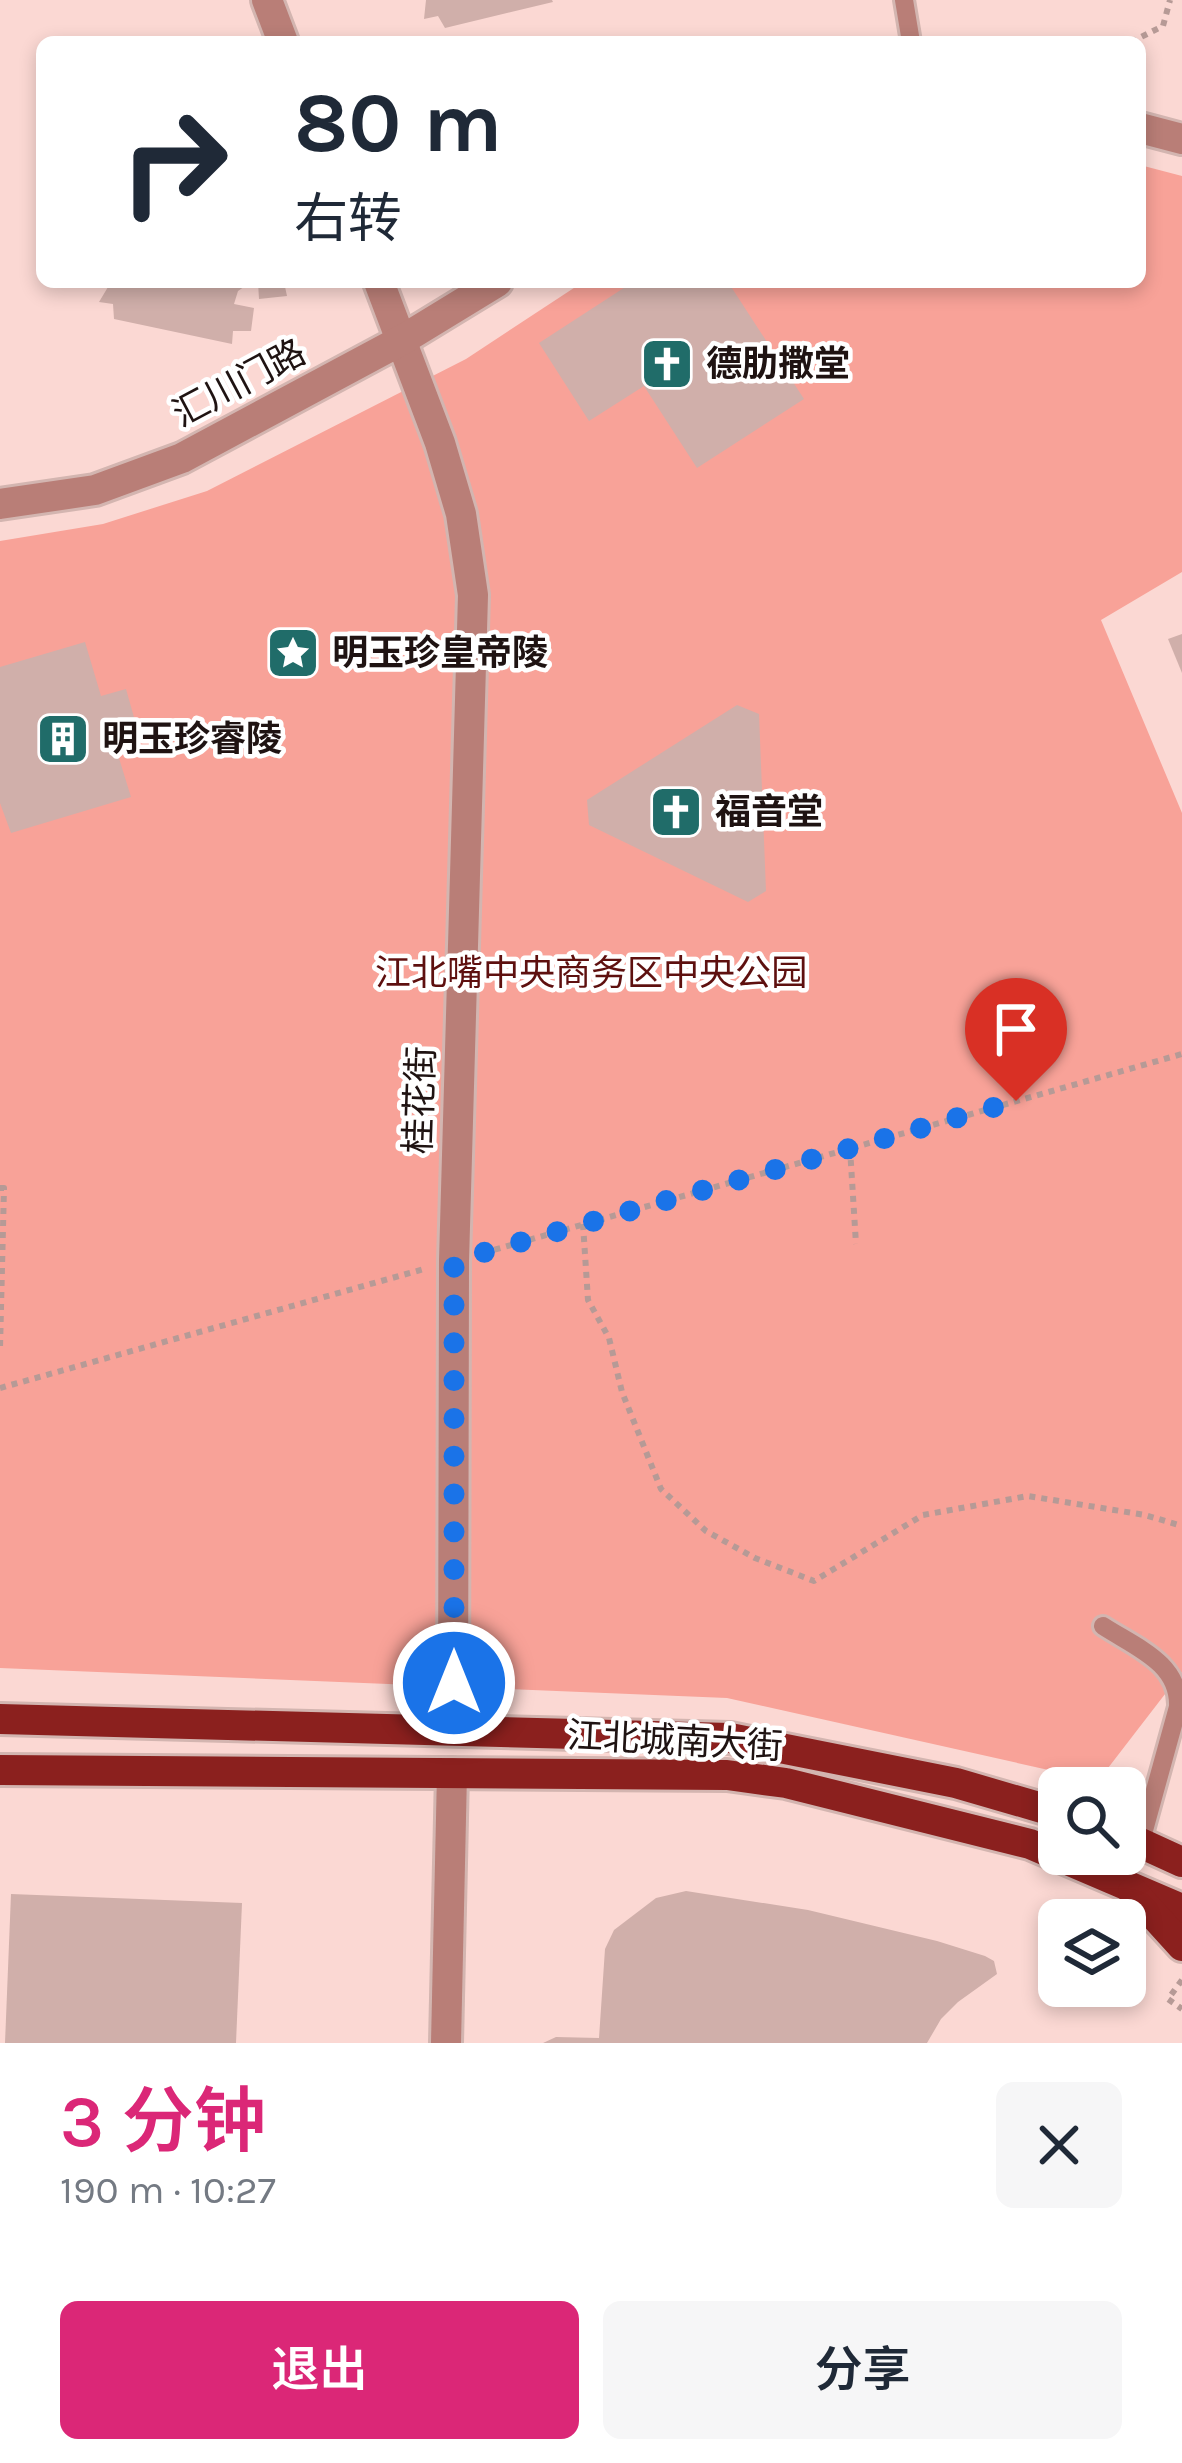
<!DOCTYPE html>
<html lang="zh">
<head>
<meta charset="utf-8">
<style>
  body { margin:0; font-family:Karla,"Noto Sans SC",sans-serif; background:#f6f6f7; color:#1f2937; height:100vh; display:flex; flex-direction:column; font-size:45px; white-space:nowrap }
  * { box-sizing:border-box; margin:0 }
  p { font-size:39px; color:#747a83 }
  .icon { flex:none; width:66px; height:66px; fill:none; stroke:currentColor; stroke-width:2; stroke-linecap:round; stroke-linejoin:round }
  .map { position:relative; height:2043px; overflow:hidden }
  .details { display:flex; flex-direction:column; background:#fff; flex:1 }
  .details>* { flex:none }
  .banner { position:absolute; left:36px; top:36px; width:1110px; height:252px; border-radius:18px; box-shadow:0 6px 18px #0003; background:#fff; color:#1f2937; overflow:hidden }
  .fabs { position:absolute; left:1038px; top:1767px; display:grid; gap:24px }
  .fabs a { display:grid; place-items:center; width:108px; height:108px; border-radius:18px; background:#fff; box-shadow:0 6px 18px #0003; font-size:60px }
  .pin { position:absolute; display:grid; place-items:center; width:102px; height:102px; color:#fff; margin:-123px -51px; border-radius:50% 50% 50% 0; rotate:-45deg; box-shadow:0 0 12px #0007 }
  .pin .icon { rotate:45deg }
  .me { position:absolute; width:132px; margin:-66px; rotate:0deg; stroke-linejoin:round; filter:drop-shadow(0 0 9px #0008) }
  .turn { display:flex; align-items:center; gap:42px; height:252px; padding:0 60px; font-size:54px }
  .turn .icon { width:156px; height:156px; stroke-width:2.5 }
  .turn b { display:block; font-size:84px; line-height:102px }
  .round { display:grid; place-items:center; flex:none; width:126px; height:126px; border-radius:18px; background:#f6f6f7 }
  .headline { display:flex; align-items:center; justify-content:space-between; height:204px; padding:0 60px }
  h1 { font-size:72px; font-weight:600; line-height:90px; color:#db2777 }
  .primary-button { display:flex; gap:24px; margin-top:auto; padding:24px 60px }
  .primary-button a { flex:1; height:138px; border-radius:18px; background:#db2777; color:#fff; font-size:48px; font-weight:600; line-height:138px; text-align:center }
  .primary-button a+a { background:#f6f6f7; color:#1f2937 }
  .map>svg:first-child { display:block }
  .green { fill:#f8a298 }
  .building { fill:#d0afaa }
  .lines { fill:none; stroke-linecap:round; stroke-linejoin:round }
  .service-casing { stroke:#d3b5b0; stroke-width:24 }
  .minor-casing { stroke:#d3b5b0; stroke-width:36 }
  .tertiary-casing { stroke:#d3b5b0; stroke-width:36 }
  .primary-casing { stroke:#d3b5b0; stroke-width:36 }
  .path { stroke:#b69a96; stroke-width:6; stroke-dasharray:6 6; stroke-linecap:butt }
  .service { stroke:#b97e77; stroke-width:18 }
  .minor { stroke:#b97e77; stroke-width:30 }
  .tertiary { stroke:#b97e77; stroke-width:30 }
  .primary { stroke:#8b201e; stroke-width:30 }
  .route { stroke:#1a73e8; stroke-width:21; stroke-dasharray:0 37.8 }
  .labels { text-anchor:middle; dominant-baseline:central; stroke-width:9; stroke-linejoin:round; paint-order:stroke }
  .poi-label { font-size:36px; font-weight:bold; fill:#1f1312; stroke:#fff; text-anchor:start }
  .street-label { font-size:36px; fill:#1f1312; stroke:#fff }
  .park-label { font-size:36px; fill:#5e100f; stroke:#fff }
</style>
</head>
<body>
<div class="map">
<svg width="1182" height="2043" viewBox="0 0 1182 2043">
  <rect width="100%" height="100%" fill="#fbd8d3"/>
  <path class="green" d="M1140,165L1182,176V572L1101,620L1182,813V1672L1098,1781L727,1698L0,1668V541L103,524L207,491L466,359L583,282H1140Z"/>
  <g class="building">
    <path d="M426,0H552L553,2L445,28L438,16L424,19Z"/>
    <path d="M111,282H251L238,291L234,304L254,308L251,331H233L232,344L114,319L113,304L99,302Z"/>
    <path d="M258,282H284L287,296L259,299Z"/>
    <path d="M633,282H728L804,399L697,468L644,386L589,421L539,343Z"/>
    <path d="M1182,634V673L1168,639Z"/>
    <path d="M85,642L101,696L126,689L139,735L114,742L131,797L11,833L0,803V667Z"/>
    <path d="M737,705L759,714L766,891L748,902L589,825L587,800Z"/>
    <path d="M686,1891L808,1910L937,1941L985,1956L994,1961L997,1974L958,2002L941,2019L927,2043H543L556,2037L599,2038L605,1949L614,1930L656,1898Z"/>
    <path d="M11,1894L242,1903L236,2043H5Z"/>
  </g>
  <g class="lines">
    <g class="service-casing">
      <g id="service">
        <path d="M904,0L911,42"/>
        <path d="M1103,1626C1135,1647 1180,1663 1178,1707L1141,1841"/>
      </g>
    </g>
    <g class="minor-casing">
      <g id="minor">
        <path d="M267,0L283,42"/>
        <path d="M379,282L440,443L461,514L473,595L454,1261L453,1730"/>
        <path d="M446,2043L452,1773"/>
      </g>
    </g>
    <g class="tertiary-casing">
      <g id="tertiary">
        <path d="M1140,128L1182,139"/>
        <path d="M0,504L95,490L182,458L402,340L497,282"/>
      </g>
    </g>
    <g class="primary-casing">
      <g id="primary">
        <path d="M0,1719L730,1738L956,1783L1059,1813"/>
        <path d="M0,1770L727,1775L786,1783L1030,1844L1182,1909"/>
        <path d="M1125,1836L1182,1862"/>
        <path d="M1133,1892L1182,1946"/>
      </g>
    </g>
    <g class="path">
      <path d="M1131,42L1163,26L1170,0"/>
      <path d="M850,1148L856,1244"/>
      <path d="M0,1188H4L0,1348"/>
      <path d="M583,1224L588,1300L609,1338L622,1392L661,1489L706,1531L755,1558L814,1581L923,1515L1028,1496L1145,1515L1182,1526"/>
      <path d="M483,1253L1182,1054"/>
      <path d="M0,1388L424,1269"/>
      <path d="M1182,1980L1168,1999L1182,2009"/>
    </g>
    <use href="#service" class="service"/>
    <use href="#minor" class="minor"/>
    <use href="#tertiary" class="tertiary"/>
    <use href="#primary" class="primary"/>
  </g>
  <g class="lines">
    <path class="route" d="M454,1683V1261L1016,1101"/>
  </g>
  <defs>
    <g id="church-square" transform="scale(2.7)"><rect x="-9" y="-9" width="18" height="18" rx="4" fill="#206c69" stroke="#fff"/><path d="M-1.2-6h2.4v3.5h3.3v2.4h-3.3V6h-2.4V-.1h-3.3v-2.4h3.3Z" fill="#fff"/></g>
    <g id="sight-square" transform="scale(2.7)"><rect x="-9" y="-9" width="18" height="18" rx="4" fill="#206c69" stroke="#fff"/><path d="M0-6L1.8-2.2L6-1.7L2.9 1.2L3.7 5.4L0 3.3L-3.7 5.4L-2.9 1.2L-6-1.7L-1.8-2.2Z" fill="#fff"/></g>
    <g id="building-square" transform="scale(2.7)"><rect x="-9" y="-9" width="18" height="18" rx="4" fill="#206c69" stroke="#fff"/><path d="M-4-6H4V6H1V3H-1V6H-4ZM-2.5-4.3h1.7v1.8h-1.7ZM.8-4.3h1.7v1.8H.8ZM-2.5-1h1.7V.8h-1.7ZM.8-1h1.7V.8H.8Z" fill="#fff"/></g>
  </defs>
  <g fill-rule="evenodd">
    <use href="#church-square" x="667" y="364"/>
    <use href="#sight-square" x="293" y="653"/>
    <use href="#building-square" x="63" y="739"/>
    <use href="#church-square" x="676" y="812"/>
  </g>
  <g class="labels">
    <g class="poi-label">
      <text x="706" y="364">德肋撒堂</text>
      <text x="332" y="653">明玉珍皇帝陵</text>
      <text x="102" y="739">明玉珍睿陵</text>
      <text x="715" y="812">福音堂</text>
    </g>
    <g class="street-label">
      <text transform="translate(239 383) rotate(-28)">汇川门路</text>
      <text transform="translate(420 1100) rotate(-88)">桂花街</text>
      <text transform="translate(675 1741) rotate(3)">江北城南大街</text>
    </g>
    <g class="park-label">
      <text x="591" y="973">江北嘴中央商务区中央公园</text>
    </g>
  </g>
</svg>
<div class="fabs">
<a><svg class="icon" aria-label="search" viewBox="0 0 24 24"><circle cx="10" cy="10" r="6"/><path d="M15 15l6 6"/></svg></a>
<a><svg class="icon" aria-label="layers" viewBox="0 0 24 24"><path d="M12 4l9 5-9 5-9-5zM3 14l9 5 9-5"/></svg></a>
</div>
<div class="pin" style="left:1016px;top:1101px;background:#d93025"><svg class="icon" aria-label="arrive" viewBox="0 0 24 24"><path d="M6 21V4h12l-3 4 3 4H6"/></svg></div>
<svg class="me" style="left:454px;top:1683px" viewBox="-20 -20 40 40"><circle r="17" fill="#1a73e8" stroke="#fff" stroke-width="3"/><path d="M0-11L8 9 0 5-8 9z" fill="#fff"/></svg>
<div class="banner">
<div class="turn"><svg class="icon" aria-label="right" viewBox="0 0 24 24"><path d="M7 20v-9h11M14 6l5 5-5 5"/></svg><div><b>80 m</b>右转</div></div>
</div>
</div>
<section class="details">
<div class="headline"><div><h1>3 分钟</h1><p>190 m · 10:27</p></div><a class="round"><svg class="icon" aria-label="close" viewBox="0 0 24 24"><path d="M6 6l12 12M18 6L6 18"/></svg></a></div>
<div class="primary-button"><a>退出</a><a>分享</a></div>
</section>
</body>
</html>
